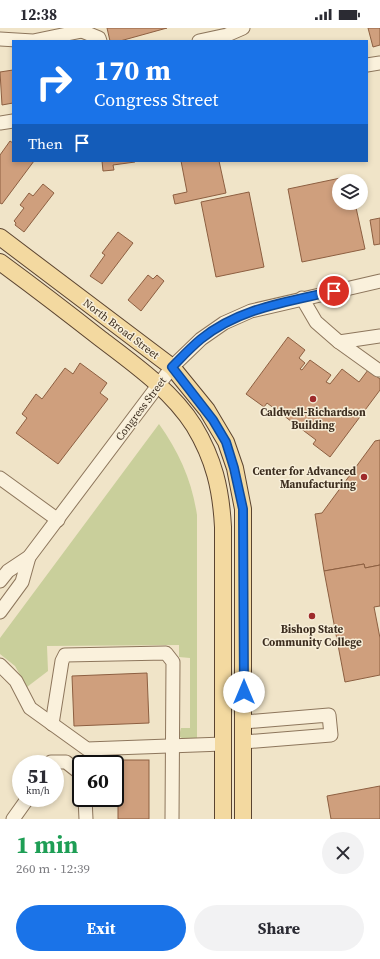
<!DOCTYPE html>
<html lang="en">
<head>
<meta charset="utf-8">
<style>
  body { margin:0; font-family:"Source Serif 4",serif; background:#f2f2f3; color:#2b2b33; height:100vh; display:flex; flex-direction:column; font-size:15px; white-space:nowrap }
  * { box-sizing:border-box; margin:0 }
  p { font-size:13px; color:#7c7c81 }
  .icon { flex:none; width:22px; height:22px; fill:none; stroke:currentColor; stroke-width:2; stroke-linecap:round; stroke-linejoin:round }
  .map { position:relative; height:791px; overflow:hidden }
  .details { display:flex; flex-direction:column; background:#fff; flex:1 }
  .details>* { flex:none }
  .banner { position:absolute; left:12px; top:12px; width:356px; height:122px; border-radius:0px; box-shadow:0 2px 6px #0003; background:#1a73e8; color:#fff; overflow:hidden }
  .fabs { position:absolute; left:332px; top:146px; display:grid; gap:8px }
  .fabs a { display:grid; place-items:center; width:36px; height:36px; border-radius:50%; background:#fff; box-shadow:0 2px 6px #0003; font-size:20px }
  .speed { position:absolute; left:12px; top:727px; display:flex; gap:8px; font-size:20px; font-weight:700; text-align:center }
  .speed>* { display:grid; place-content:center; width:52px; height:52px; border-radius:50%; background:#fff; box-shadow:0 2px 6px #0003; line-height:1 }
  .speed small { font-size:10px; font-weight:400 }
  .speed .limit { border:2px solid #111; border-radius:6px; background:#fff; color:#111 }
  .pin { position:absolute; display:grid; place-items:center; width:34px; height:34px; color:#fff; margin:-17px; border:2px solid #fff; border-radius:50%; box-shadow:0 1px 4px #0007 }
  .me { position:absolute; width:44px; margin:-22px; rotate:0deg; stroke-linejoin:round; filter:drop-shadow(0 0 3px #0008) }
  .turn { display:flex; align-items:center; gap:14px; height:84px; padding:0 16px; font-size:18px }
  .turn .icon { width:52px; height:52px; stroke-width:2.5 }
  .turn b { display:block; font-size:28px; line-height:34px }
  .then { display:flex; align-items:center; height:38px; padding:0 16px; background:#0003; gap:8px; font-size:15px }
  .round { display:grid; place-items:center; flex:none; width:42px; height:42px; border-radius:21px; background:#f2f2f3 }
  .head { display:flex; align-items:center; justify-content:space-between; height:68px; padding:0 16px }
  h1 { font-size:24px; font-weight:700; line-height:30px; color:#1e9e55 }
  .button { display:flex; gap:8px; margin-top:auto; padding:8px 16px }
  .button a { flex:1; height:46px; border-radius:24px; background:#1a73e8; color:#fff; font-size:16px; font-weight:700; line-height:46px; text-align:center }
  .button a+a { background:#f2f2f3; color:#2b2b33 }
  .status { display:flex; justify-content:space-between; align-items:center; height:28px; padding:0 20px; background:#fff; direction:ltr }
  .status svg { height:11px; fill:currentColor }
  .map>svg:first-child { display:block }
  .green { fill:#c9cf9b }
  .building { fill:#cf9f7d; stroke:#8d5f41 }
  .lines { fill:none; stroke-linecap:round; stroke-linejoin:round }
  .minor-casing { stroke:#8d765c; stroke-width:15 }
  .major-casing { stroke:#5b4430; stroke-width:18 }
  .minor { stroke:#faf1dc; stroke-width:13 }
  .major { stroke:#f3d9a0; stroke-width:16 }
  .route-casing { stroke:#114b97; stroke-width:10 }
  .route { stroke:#1a73e8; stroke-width:7 }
  .poi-dot { fill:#9e2a2b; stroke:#f7eed8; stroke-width:1.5 }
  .labels { text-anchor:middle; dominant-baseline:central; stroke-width:3; stroke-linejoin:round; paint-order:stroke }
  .street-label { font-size:11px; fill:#3d2e20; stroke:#f7eed8 }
  .poi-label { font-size:11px; font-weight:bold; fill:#3d2e20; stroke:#f7eed8 }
</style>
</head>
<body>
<div class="status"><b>12:38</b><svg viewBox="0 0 49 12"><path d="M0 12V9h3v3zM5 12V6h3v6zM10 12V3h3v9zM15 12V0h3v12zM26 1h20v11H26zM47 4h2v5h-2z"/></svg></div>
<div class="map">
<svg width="380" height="791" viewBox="0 0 380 791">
  <rect width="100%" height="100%" fill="#f0e4c8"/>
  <path class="green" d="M159,396C179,424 192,453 197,487V711H183L179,708L181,700H190V630L179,629V617L47,618L48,643L27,659L15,638L0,626V610Z"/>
  <g class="building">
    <path d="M107,0H167L120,13H110Z"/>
    <path d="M368,0H380V17L373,19Z"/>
    <path d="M13,42V75L2,77L0,44Z"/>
    <path d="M10,113L13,115V133H34L2,176L0,175V127Z"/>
    <path d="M102,133H135V134L113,137L114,142L103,143Z"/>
    <path d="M181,133H219L226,165L175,176L173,167L187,164Z"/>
    <path d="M350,148L351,153H339V175H355L365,221L302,234L288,161Z"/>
    <path d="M43,156L54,165L24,204L15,197L16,195L14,193L24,180L20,177L29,165L33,168Z"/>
    <path d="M249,164L264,239L216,249L201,174Z"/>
    <path d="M380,190V216L374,217L370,192Z"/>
    <path d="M118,204L133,215L102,256L90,248L105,227L102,225Z"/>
    <path d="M148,247L153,251L157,247L164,253L141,283L128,272Z"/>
    <path d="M288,309L305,322L299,330L305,335L300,341L302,342L310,332L331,347L326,354L330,356L342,341L359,354L368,342L380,351V362L330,429L313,416L316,412L267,375L264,379L246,366Z"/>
    <path d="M80,335L107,355L100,365L108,371L58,436L16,405L27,390L22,386L36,366L42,371L65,340L73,346Z"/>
    <path d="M380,412V537L365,540L364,536L324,543L315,486L322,485L375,413Z"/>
    <path d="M364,536L365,540L380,537V578L374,579L380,610V647L345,654L324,543Z"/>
    <path d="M147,645L149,695L74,698L72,648Z"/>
    <rect x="118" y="732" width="31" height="59"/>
    <path d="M380,758V791H331L327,768Z"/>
  </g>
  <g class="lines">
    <g class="minor-casing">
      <g id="minor">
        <path d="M82,0V3L99,10L100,13"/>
        <path d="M0,11L33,13L82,3"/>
        <path d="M199,13L227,7L243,0"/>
        <path d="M367,37L380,35"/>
        <path d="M0,95L13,93"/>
        <path d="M302,270L316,294L339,314L378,342H380"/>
        <path d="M339,314L380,308"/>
        <path d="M0,450L58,492"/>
        <path d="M0,553L8,543L29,529L172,339L201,311L224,295L251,283L380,253"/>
        <path d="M0,584L22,554L29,529"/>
        <path d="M0,637L16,653L30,680L87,721L223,716"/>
        <path d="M52,696L62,633L65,627L166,625L173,634L172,791"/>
        <path d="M244,714L331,707L329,687L244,694"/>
        <path d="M50,736L51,734H66L80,745L81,750"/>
        <path d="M85,770L86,791"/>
        <path d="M13,791L28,770"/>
      </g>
    </g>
    <g class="major-casing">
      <g id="major">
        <path d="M0,209L172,339L207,382L226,414L235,440L243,481V791"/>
        <path d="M0,234C34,259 68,285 101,311C134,336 172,363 194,398C214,431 221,461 223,499V791"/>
      </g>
    </g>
    <use href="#minor" class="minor"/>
    <use href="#major" class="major"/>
  </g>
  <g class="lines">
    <g class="route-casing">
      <path id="route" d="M244,664L243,481L234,440L226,414L213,392L172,339C181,330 190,320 201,311C239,280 287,274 334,263"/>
    </g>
    <use href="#route" class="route"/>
  </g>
  <g class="poi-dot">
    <circle cx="313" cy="371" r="4"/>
    <circle cx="364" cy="449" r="4"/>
    <circle cx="312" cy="588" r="4"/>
  </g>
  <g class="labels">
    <g class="street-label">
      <text transform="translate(121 301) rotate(37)">North Broad Street</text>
      <text transform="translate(141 381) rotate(-53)">Congress Street</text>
    </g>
    <g class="poi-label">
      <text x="313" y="384">Caldwell-Richardson<tspan x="313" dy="13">Building</tspan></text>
      <text x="356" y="443" text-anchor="end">Center for Advanced<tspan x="356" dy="13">Manufacturing</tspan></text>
      <text x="312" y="601">Bishop State<tspan x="312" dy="13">Community College</tspan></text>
    </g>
  </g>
</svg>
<div class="fabs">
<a><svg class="icon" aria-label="layers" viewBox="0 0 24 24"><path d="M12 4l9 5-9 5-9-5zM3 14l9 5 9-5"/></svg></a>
</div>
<div class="speed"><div>51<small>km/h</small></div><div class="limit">60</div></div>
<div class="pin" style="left:334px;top:263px;background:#d93025"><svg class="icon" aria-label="arrive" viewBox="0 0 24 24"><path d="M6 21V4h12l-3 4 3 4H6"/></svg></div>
<svg class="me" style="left:244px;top:664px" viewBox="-20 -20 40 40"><circle r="19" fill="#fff"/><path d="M0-13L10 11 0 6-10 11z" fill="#1a73e8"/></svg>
<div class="banner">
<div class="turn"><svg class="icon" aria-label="right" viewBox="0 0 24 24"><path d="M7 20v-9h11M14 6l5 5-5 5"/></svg><div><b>170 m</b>Congress Street</div></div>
<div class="then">Then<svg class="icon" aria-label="arrive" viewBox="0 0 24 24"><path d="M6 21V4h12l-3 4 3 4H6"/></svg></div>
</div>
</div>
<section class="details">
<div class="head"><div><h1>1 min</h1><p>260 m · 12:39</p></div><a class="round"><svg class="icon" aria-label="close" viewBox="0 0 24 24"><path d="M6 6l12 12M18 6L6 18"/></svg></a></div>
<div class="button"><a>Exit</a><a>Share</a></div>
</section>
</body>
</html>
